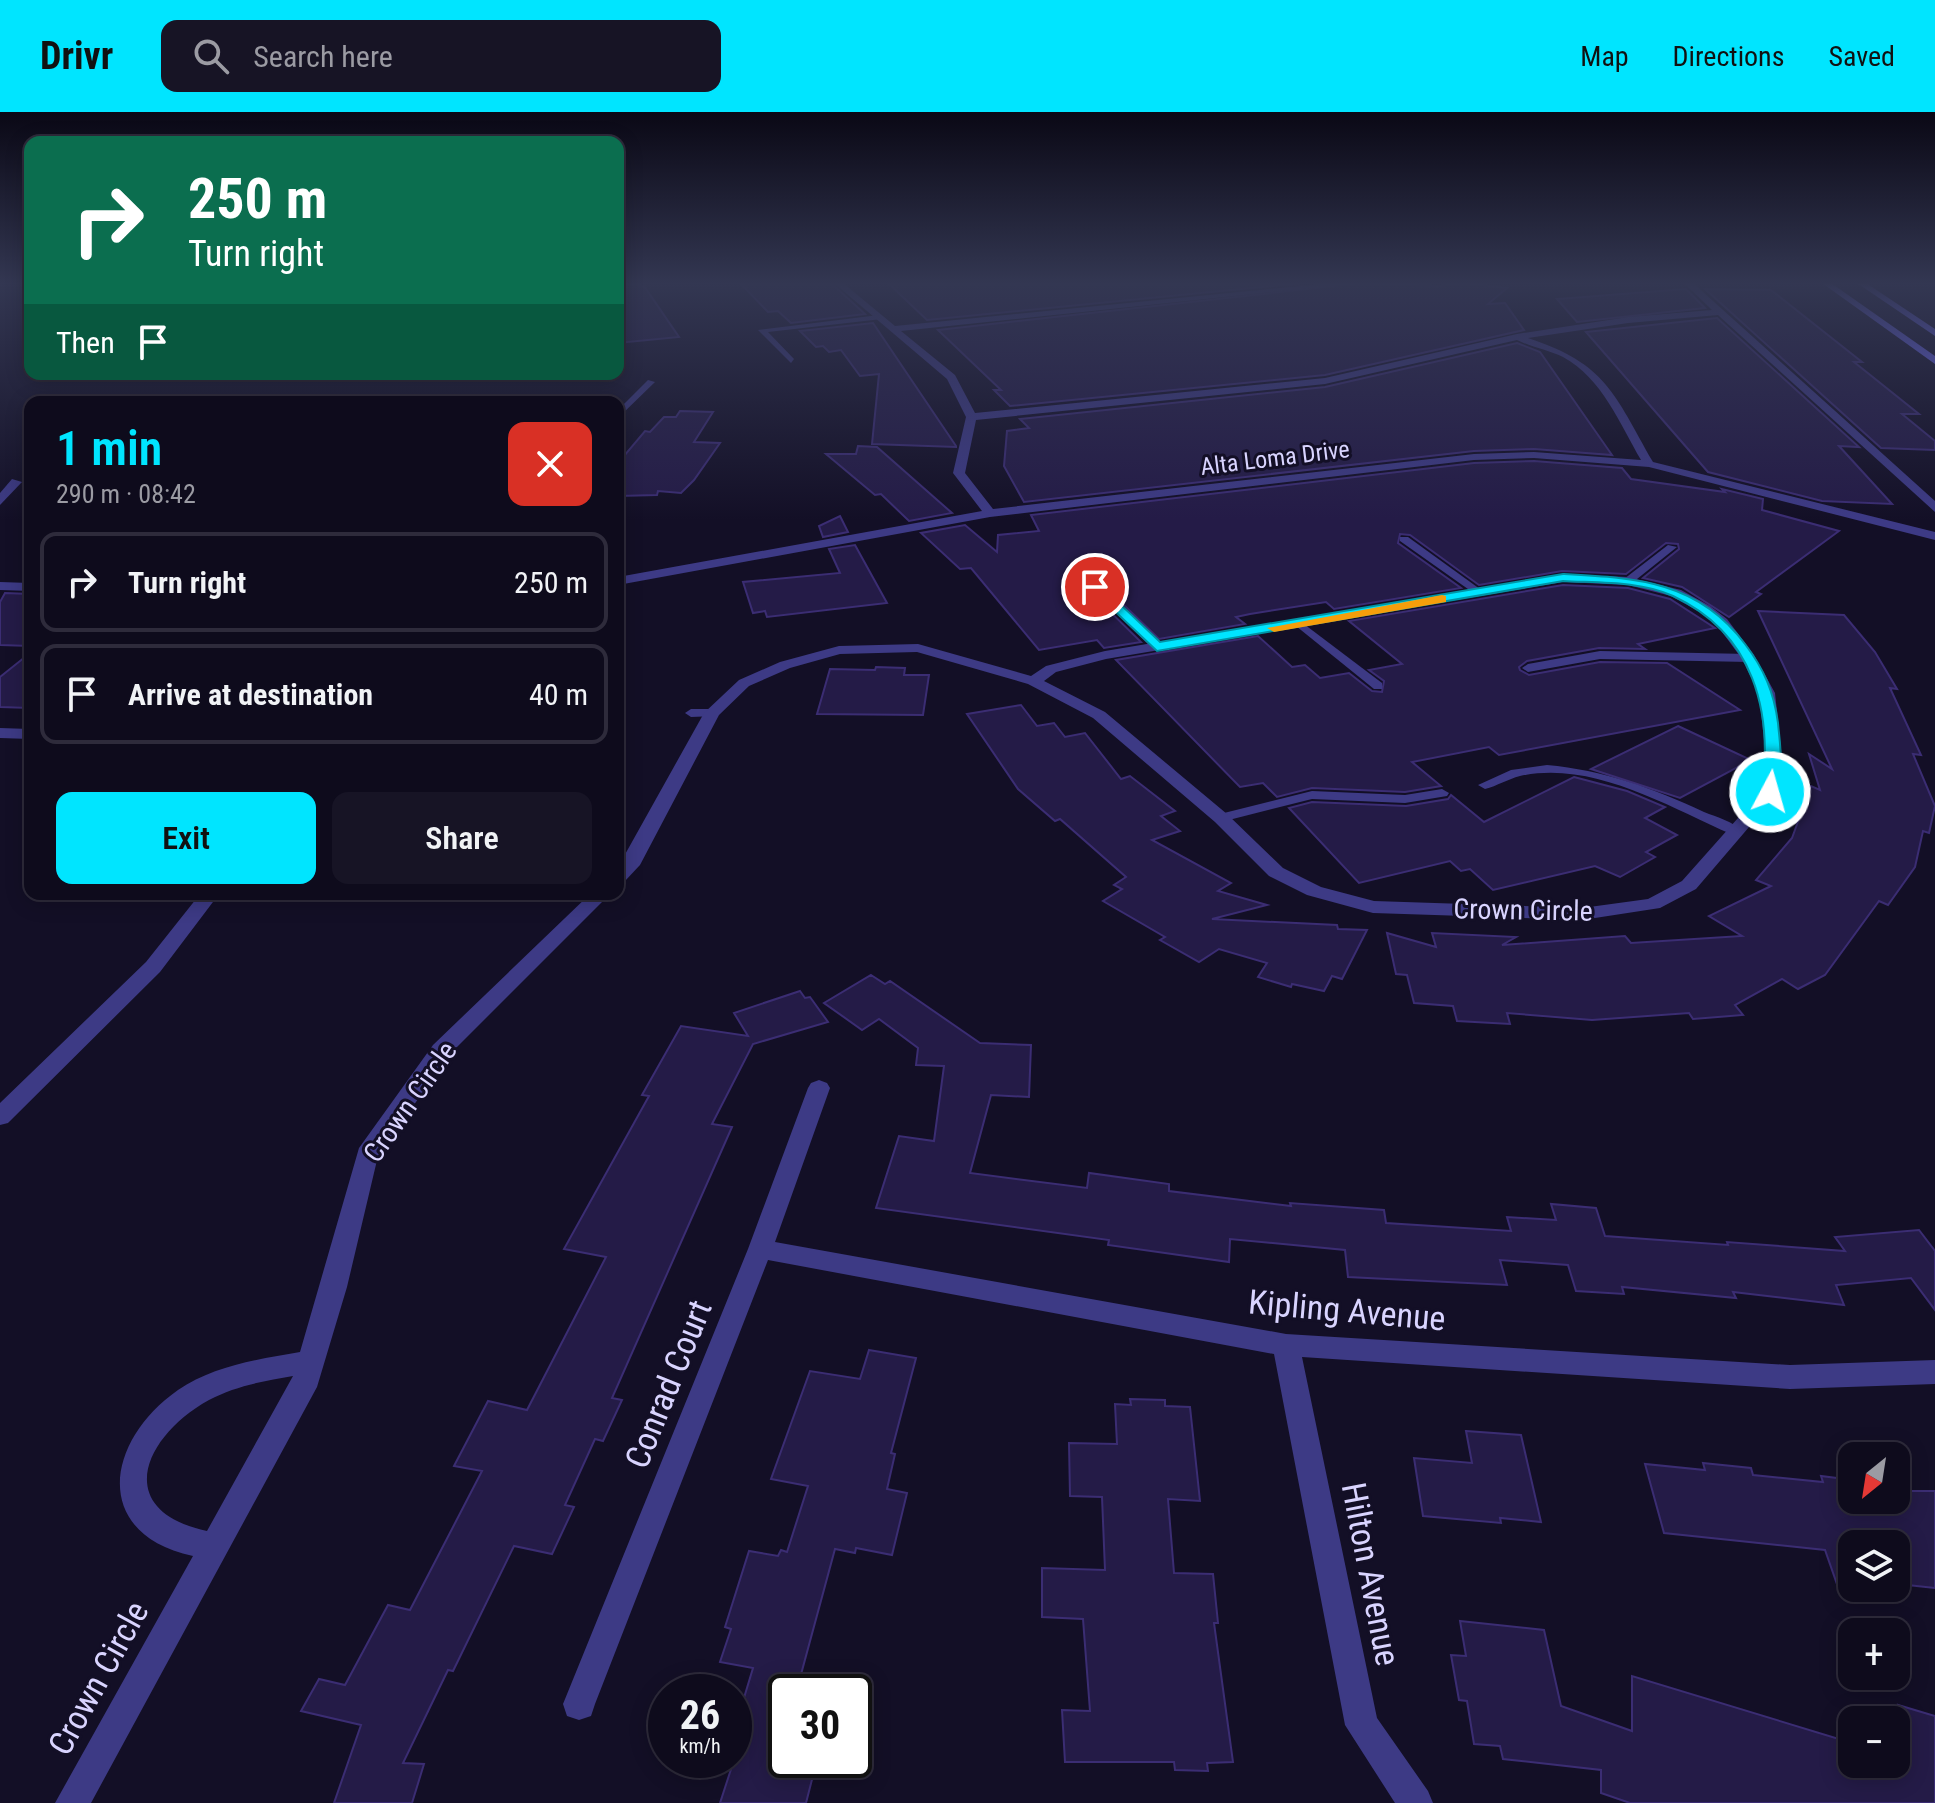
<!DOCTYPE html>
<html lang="en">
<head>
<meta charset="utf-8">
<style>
  body { margin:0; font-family:"Roboto Condensed",sans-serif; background:#171425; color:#f1f3f6; height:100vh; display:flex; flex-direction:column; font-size:30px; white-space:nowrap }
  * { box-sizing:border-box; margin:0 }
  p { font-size:26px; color:#9b9ba3 }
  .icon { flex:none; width:44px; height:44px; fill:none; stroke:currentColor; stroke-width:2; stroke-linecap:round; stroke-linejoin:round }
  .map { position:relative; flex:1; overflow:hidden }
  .drawer { position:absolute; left:24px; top:284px; width:600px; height:504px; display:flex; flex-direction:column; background:#0e0b1c; border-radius:16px; box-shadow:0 4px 20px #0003,0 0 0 2px #2e2b3b }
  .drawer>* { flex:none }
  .top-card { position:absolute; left:24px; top:24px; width:600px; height:244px; border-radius:16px; box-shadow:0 4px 20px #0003,0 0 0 2px #2e2b3b; background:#0b6e4f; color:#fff; overflow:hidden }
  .needle { width:52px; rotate:210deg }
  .controls { position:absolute; left:1838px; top:1330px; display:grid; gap:16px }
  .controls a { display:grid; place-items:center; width:72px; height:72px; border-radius:16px; background:#0e0b1c; box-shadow:0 4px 20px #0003,0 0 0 2px #2e2b3b; font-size:40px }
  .speed { position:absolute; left:648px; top:1562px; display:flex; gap:16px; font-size:40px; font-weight:700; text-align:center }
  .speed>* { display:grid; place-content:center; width:104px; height:104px; border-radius:50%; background:#0e0b1c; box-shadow:0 4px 20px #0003,0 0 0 2px #2e2b3b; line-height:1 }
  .speed small { font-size:20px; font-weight:400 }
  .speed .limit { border:4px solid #111; border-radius:12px; background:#fff; color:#111 }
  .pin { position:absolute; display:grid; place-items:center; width:68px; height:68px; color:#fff; margin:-34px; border:4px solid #fff; border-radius:50%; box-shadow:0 2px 8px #0007 }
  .me { position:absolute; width:88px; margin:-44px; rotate:6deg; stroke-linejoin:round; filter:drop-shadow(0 0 6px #0008) }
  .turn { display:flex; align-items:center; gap:28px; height:168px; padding:0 32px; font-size:36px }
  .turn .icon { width:104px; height:104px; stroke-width:2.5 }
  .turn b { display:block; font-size:56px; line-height:68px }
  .then { display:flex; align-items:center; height:76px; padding:0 32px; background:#0003; gap:16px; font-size:30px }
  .round { display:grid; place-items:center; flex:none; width:84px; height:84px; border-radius:16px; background:#171425 }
  .head { display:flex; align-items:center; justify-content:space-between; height:136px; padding:0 32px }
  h1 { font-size:48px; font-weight:600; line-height:60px; color:#00e5ff }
  .primary-button { display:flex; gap:16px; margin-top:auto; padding:16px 32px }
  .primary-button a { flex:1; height:92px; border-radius:16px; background:#00e5ff; color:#111; font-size:32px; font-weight:600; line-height:92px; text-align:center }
  .primary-button a+a { background:#171425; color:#f1f3f6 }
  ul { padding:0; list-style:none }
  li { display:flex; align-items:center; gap:24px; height:100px; margin:0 16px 12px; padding:0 16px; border:4px solid #2e2b3b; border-radius:16px }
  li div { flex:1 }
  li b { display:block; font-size:30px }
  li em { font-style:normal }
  header { display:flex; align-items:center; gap:48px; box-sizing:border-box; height:112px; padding:0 40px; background:#00e5ff; color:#111 }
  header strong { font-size:38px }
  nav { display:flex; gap:44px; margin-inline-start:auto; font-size:28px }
  .search { width:560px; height:72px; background:#171425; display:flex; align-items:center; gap:20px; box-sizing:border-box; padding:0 28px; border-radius:16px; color:#9b9ba3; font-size:30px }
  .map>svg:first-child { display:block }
  .building { fill:#241b47; stroke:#3b2d73; stroke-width:2; fill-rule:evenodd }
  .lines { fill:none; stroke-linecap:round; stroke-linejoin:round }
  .service { fill:#3d3a85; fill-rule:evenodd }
  .minor { fill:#3d3a85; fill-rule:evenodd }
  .secondary { fill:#6f6bff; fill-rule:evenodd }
  .route { fill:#00e5ff; stroke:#0095a6; stroke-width:2 }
  .slow { fill:#f59e0b }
  .labels { text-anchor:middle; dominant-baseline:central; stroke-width:6; stroke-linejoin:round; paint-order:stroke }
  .far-street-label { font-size:24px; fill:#d9d4ff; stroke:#130f26 }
  .street-label { font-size:28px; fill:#d9d4ff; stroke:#130f26 }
  .near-street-label { font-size:34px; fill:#d9d4ff; stroke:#130f26 }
</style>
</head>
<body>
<header>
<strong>Drivr</strong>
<div class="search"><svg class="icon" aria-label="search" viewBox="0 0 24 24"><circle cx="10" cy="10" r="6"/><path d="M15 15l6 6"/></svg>Search here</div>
<nav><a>Map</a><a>Directions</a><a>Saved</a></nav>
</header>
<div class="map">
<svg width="1935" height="1691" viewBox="0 0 1935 1691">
  <rect width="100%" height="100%" fill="#130f26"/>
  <g class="building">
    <path d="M618,171L644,174L679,225L618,231Z"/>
    <path d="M740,171H831L865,202L791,211L778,199L768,200Z"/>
    <path d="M888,171H1302L927,208Z"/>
    <path d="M1361,171L1439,174L1465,171L1507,176L1488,192L1505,191L1524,218L1325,263L1010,294L994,278H1001L938,218Z"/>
    <path d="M1686,177L1705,196L1577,210L1557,187Z"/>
    <path d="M1705,177L1771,178L1862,250H1854L1919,302H1902L1935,329V338L1881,336Z"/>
    <path d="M1717,206L1859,335L1839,334L1892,392L1822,389L1708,360L1586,220Z"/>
    <path d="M873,211L956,334V335L872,332L879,262L860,264L841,238L829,240L823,234L816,235L800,219Z"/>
    <path d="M1517,231L1540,240L1612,343L1534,337L1474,339L1024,390L1004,354L1007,319L1029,316L1020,307L1325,275Z"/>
    <path d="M680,299L713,300L694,330L720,331L694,368L681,381L658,379L657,383L618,384V351L645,319L650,320L664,305H676Z"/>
    <path d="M858,334L877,335L952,401L909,409L881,382L875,383L826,342H856Z"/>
    <path d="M1534,349L1622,356L1631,367L1725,380L1722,377L1763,387L1762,398L1839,419L1756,480L1761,482L1729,505L1682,475L1643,466L1679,437L1678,432L1666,431L1626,462L1562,459L1479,473L1410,423L1400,422L1398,431L1461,476L1334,497L1326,490L1250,502L1236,505L1245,512L1159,527L1101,471L1091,470L1089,479L1141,530L1104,536L1097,528L1039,538L971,456L960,457L921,421L965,413L997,440L998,423L1039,419L1031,403L1474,351Z"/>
    <path d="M840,404L848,420L823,425L819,414Z"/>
    <path d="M855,433L887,491L767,505L765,499L753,501L743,470L840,461L829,437Z"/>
    <path d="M1563,473L1628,476L1670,487L1715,516L1638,532L1645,537L1599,536L1527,549L1519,555L1520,558L1529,563L1600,550L1667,551L1740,598L1499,643L1489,635L1412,650L1441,674L1405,680L1312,676L1277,685L1263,671L1240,675L1116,548L1258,524L1292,555L1305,553L1320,566L1349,561L1372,579L1382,580L1384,569L1369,558L1402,552L1349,509Z"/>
    <path d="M5,481L30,482V534L0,533V490Z"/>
    <path d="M1758,499L1844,503L1875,540L1897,577L1890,576L1921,643L1913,642L1935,694L1929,721L1923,719L1915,755L1888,793L1879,789L1825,863L1798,877L1782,867L1735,893L1743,903L1693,907L1689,901L1592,908L1507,901L1510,912L1457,909L1453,894L1414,891L1407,863L1396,862L1387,821L1436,835L1432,821L1516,825L1502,833L1625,824L1631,831L1742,824L1709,804L1771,774L1756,768L1792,726L1811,674L1820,678L1809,642L1832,657Z"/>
    <path d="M30,541V596L0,595V565Z"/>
    <path d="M876,555L905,556L904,563H929L923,603L817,602L830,557L875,558Z"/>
    <path d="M1021,593L1037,614L1054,611L1065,625L1085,621L1121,667L1130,664L1175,699L1161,704L1180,719L1152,728L1231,771L1218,779L1267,793L1212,807L1337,813L1338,817L1367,818L1342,867L1332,864L1324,879L1292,872L1291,875L1258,865L1267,851L1219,837L1199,850L1160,828L1165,825L1103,789L1122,777L1114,773L1126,765L1060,707L1055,709L1018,677L967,602Z"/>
    <path d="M1678,614L1751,648L1680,686L1591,657Z"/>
    <path d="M1574,665L1627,679L1665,695L1645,706L1677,723L1646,740L1655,745L1620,765L1595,754L1493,778L1470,757L1461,759L1450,749L1359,771L1289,696L1312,690L1406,694L1448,687L1451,683L1484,710Z"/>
    <path d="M871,863L885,872L890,869L980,931L1031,933L1029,985L991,983L970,1061L1087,1076L1089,1061L1169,1072V1079L1291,1094L1290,1091L1384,1098L1386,1111L1511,1119L1507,1105L1556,1108L1551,1092L1596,1096L1605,1124L1728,1133L1727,1130L1845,1139L1835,1125L1919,1118L1935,1139V1198L1911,1166L1836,1173L1844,1193L1733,1180L1736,1186L1622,1175L1624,1182L1576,1179L1568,1153L1500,1148L1507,1173L1348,1165L1345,1138L1230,1127L1229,1150L1108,1133L1109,1128L876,1096L899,1024L934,1029L944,954L916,953L918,936L879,907L862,918L824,891Z"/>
    <path d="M800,879L805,886L810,885L828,910L753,932L712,1012L732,1015L612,1286L622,1288L603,1329L595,1327L565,1393L574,1395L552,1442L514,1434L453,1559L448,1558L403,1651L424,1652L412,1691H334L361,1613L301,1599L319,1567L345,1573L388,1493L410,1498L482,1359L454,1354L488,1289L527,1298L606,1145L564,1137L649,984L642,983L681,914L748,924L734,901Z"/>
    <path d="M869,1238L916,1246L891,1341L895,1342L887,1377L907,1381L892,1443L856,1436L855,1441L835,1437L800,1566L786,1563V1648H817L806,1691H720L734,1648V1619L753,1556L720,1550L731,1517L725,1515L749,1439L778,1444L781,1438L787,1440L808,1374L771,1367L810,1259L860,1267Z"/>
    <path d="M1130,1287L1165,1288V1294L1190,1295L1200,1389L1168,1387L1174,1461L1213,1462L1218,1511H1214L1233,1650L1207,1651L1208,1659L1175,1658L1174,1650H1065L1062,1598L1090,1599L1083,1507L1042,1505V1456L1105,1458L1102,1385L1070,1384L1069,1331L1117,1332L1115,1292L1131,1293Z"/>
    <path d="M1466,1319L1521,1323L1541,1410L1500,1406L1501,1411L1423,1404L1414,1346L1472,1351Z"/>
    <path d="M1703,1351L1751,1356L1753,1363L1823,1370L1821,1364L1852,1368V1388H1896V1373L1904,1374L1906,1379H1935V1476L1898,1472L1903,1483L1838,1475L1825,1438L1664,1421L1645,1352L1705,1358ZM1852,1432H1896V1476H1852Z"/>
    <path d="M1460,1509L1544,1518L1561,1594L1632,1619V1564L1852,1631V1652H1896V1645L1906,1648L1898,1593L1935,1604V1691H1630L1601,1681V1658L1503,1647L1500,1634L1474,1632L1467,1589L1459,1588L1451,1543L1466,1544Z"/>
  </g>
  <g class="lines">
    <g class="service">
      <path d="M879,203L882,207L768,220L794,247L791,251L758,218Z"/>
      <path d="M648,268L655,270L618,306V298Z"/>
      <path d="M1400,425H1408L1484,480L1475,482L1400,429Z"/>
      <path d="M1668,433L1677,435L1632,471H1624V467Z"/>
      <path d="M1091,473H1099L1161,533V537H1153L1091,477Z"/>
      <path d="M1300,509L1382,571V577H1374L1296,514V510Z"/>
      <path d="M1600,539L1749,542L1755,546L1749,550L1600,547L1528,560L1522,556L1528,552Z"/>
      <path d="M712,597L718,601L716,604L691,605L685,601L691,597Z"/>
      <path d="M1547,653C1603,658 1653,676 1704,700C1717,705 1733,710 1743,719L1741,722H1731C1667,694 1592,648 1520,664C1508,667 1497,674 1485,677L1478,673L1511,658Z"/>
      <path d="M1442,677L1449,681L1447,684L1405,691L1312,687L1221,710L1214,706L1216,703L1312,679L1405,683Z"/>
    </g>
    <g class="minor">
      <path d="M834,171H843L895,214L1331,171H1358L901,219L955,263L975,301L1325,266L1517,222L1628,205L1712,198L1684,171H1693L1935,389V400L1718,203L1628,211L1528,226C1607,252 1614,282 1653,350L1935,420V428L1649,355L1534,346L1474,348L990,405L618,473V465L982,399L953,361L966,305L947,267ZM1517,228C1531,235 1548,238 1563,245C1602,266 1620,312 1641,348L1534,340L1474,342L993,397L965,361L976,308L1325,272Z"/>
      <path d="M12,367L22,370L0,393V381Z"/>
      <path d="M1563,462L1628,465L1681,478L1710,494L1727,507L1754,543L1775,581L1782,646L1779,680L1696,777L1660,796L1582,808L1373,801L1307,783L1269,764L1215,710L1093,606L1028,572L917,540L840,542L790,556L749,574L719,603L640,753L625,769L618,771V755L704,601L739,568L780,550L839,534L918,532L1031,564L1046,554L1105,539ZM1563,470L1628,473L1671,484L1700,500L1717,513L1742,547L1759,581L1766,646L1762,679L1682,769L1648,787L1582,796L1374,789L1321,775L1283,756L1227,702L1105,600L1044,569L1056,560L1106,547Z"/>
      <path d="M0,470L30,471V479L0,478Z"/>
      <path d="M0,616L30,617V627L0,626Z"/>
      <path d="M200,782H219L160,860L8,1011L0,1013V991L146,850Z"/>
      <path d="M590,782H610L449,943L378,1044L347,1175L317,1275L91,1691H55L193,1444C91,1422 105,1329 178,1278C213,1254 259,1247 300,1240L359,1036L433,933ZM293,1264L207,1419C111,1398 144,1324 209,1288C235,1274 264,1269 293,1264Z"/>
      <path d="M819,968L827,971L830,976L775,1130L1286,1222L1790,1253L1935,1248V1272L1790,1277L1302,1245L1377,1606L1428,1679L1433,1691H1395L1345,1613L1274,1242L768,1148L595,1592L591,1604L579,1608L567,1604L563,1592L748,1137L808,976L811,971Z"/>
    </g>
    <g class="secondary">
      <path d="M1822,171H1831L1935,244V252Z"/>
      <path d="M1857,171H1866L1935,217V224Z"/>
    </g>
  </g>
  <linearGradient id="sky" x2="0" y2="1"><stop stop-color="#0a0815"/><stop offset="0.42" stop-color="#333752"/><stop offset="1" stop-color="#333752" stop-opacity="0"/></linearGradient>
  <rect width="1935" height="408" fill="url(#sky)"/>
  <path class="route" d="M1563,462C1637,466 1698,469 1745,532C1764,557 1774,580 1778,611C1780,634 1785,662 1775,684L1762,680C1773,599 1754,522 1673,484C1640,469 1599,471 1563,469L1157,539L1089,475L1099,472L1160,530Z"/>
  <path class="slow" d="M1442,483L1446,484V490L1274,520L1267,516Z"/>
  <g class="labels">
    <g class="far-street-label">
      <text transform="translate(1275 346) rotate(-7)">Alta Loma Drive</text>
    </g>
    <g class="street-label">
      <text transform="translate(1523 798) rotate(1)">Crown Circle</text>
      <text transform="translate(410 990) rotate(-55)">Crown Circle</text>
    </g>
    <g class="near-street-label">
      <text transform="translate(1347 1198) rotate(5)">Kipling Avenue</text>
      <text transform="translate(668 1272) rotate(-68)">Conrad Court</text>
      <text transform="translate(1371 1462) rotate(79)">Hilton Avenue</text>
      <text transform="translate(98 1566) rotate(-61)">Crown Circle</text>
    </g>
  </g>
</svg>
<div class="controls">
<a><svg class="needle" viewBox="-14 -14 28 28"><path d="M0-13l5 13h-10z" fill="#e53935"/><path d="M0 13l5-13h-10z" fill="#9b9ba3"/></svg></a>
<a><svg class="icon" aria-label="layers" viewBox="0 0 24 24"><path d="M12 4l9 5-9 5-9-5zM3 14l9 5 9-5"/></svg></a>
<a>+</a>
<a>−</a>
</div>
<div class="speed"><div>26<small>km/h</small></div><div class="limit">30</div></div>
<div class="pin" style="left:1095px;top:475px;background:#d93025"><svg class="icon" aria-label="arrive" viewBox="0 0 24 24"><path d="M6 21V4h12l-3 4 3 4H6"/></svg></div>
<svg class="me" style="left:1770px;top:680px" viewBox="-20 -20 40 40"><circle r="17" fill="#00e5ff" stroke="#fff" stroke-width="3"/><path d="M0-11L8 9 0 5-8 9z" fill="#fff"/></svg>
<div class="top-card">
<div class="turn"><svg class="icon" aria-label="right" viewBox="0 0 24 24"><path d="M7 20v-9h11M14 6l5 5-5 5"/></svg><div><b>250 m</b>Turn right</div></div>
<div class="then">Then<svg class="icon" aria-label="arrive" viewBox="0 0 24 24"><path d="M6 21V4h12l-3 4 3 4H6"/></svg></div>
</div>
<section class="drawer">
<div class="head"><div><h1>1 min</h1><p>290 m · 08:42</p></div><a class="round" style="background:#d93025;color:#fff"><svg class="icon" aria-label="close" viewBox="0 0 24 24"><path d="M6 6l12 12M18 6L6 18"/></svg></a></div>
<ul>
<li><svg class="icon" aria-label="right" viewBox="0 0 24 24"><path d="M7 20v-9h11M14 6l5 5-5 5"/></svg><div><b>Turn right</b></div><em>250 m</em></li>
<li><svg class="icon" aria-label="arrive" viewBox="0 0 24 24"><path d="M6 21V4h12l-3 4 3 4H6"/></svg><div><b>Arrive at destination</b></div><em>40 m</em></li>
</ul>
<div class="primary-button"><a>Exit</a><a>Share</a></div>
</section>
</div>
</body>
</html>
